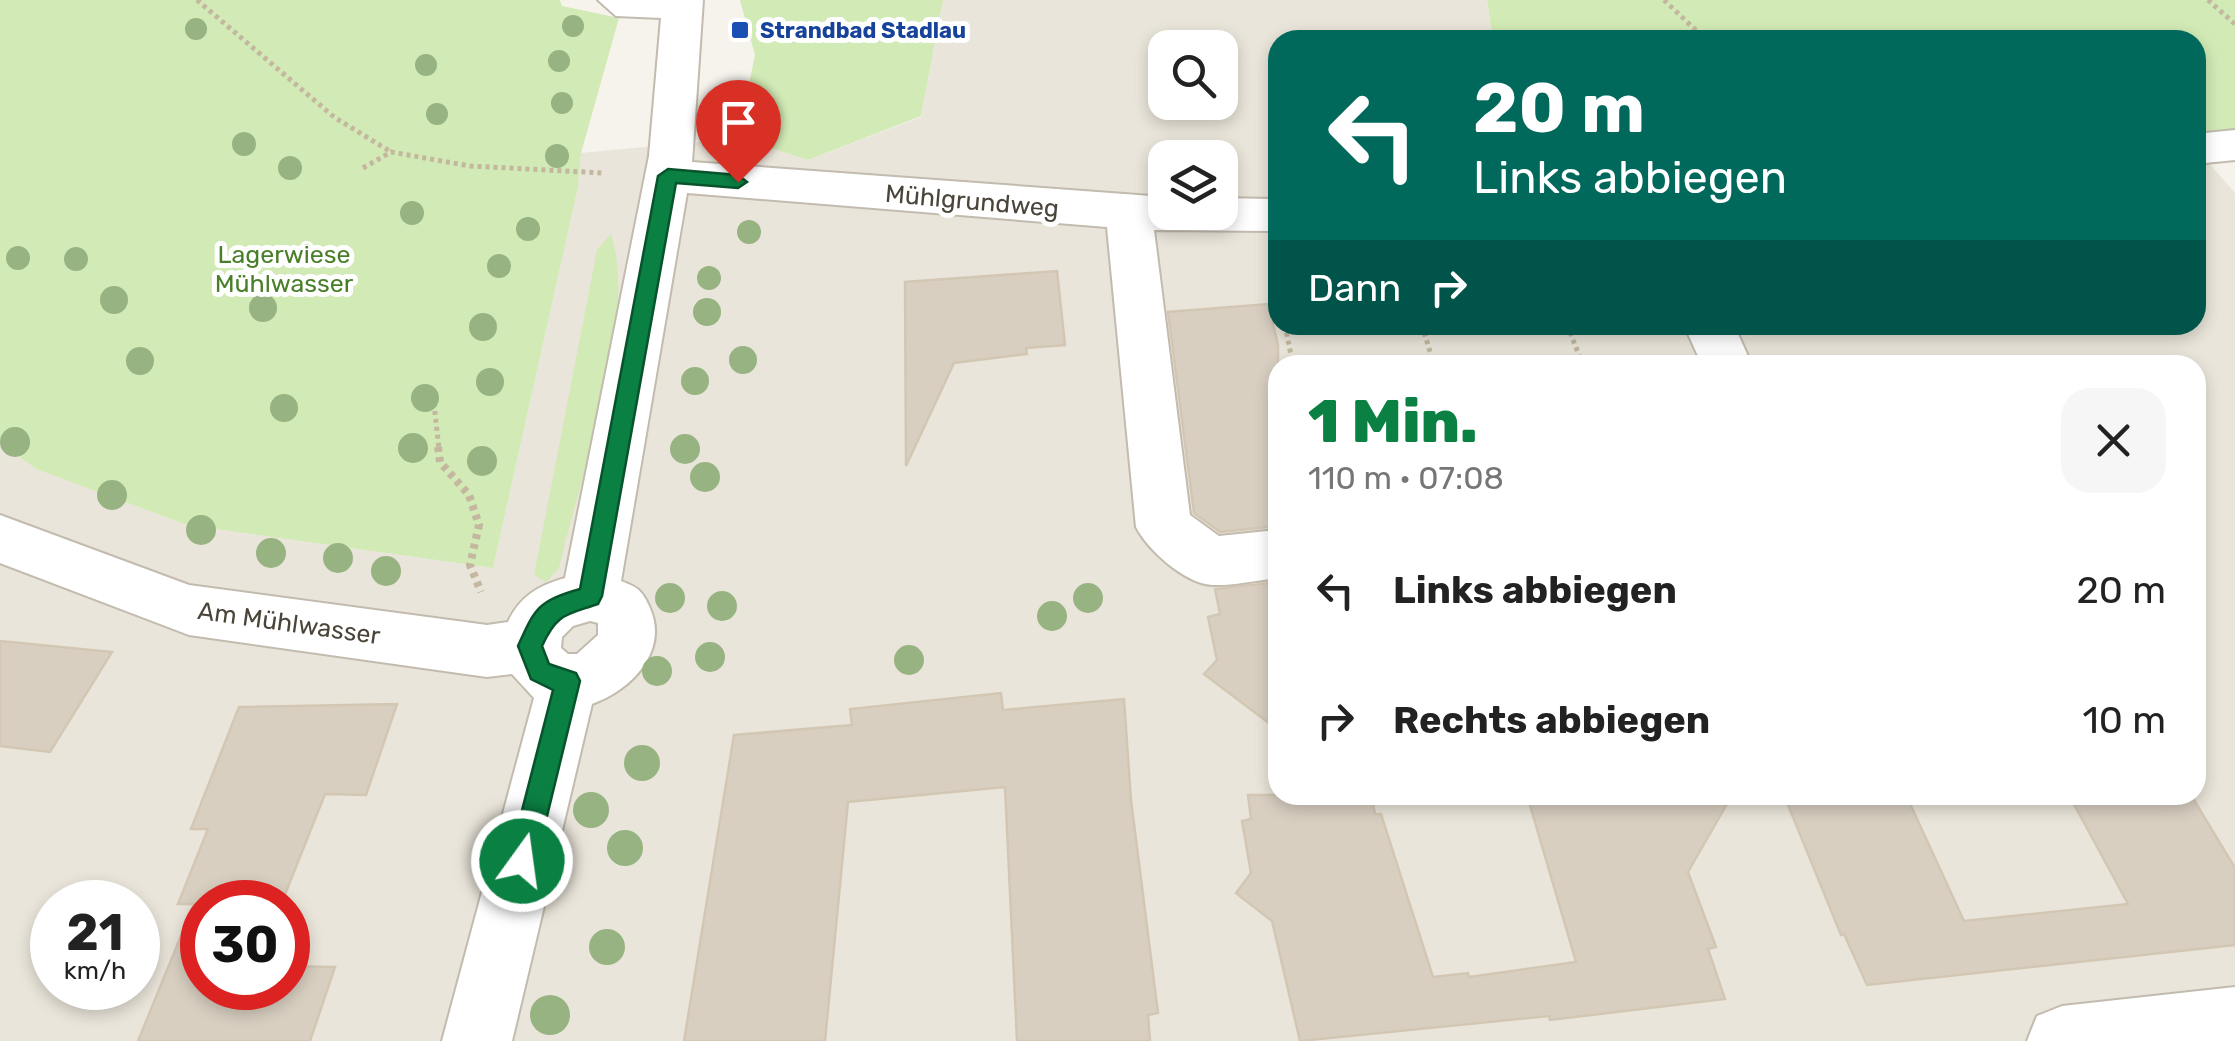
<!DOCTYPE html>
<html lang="de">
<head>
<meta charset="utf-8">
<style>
  body { margin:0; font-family:Rubik,sans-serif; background:#f6f6f6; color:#222; height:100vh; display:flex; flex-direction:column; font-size:38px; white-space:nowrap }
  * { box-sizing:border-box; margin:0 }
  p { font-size:32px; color:#767676 }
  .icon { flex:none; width:55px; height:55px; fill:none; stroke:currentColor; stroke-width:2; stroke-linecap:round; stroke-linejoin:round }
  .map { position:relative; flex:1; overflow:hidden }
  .drawer { position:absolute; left:1268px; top:355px; width:938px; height:450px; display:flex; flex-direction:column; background:#fff; border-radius:30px; box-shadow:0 5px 15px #0003 }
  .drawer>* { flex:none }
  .guide { position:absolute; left:1268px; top:30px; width:938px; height:305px; border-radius:30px; box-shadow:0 5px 15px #0003; background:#00695c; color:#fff; overflow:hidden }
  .fabs { position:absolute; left:1148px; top:30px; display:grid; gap:20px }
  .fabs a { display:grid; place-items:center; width:90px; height:90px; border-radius:20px; background:#fff; box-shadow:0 5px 15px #0003; font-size:50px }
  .speed { position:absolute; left:30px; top:880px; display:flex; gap:20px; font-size:50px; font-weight:700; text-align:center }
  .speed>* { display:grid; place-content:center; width:130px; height:130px; border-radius:50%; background:#fff; box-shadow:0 5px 15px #0003; line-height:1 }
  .speed small { font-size:25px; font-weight:400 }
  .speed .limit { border:15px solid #d22; background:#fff; color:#111 }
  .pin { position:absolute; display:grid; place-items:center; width:85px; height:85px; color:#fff; margin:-102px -42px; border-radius:50% 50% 50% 0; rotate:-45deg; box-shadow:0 0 10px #0007 }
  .pin .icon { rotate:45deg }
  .me { position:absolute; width:110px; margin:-55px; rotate:14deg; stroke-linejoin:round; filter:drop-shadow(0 0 8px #0008) }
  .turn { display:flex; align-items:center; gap:35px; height:210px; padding:0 40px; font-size:45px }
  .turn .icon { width:130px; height:130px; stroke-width:2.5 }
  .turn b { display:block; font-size:70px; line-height:85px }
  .then { display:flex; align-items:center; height:95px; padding:0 40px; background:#0003; gap:20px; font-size:38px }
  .round { display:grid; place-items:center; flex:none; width:105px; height:105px; border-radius:30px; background:#f6f6f6 }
  .head { display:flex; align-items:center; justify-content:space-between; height:170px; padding:0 40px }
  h1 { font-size:60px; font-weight:800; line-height:75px; color:#0b8043 }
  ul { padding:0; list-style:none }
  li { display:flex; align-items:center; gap:30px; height:130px; padding:0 40px }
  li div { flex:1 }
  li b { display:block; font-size:38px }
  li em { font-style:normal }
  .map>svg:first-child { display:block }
  .residential { fill:#eae5da; fill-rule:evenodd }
  .green { fill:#d2eab5 }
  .building { fill:#d8cfc1; stroke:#d3c7b4; stroke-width:2.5 }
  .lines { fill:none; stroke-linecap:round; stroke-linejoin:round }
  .minor-casing { stroke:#c2bbae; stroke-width:4 }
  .path-far1 { stroke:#c4b79f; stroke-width:5; stroke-dasharray:4 4; stroke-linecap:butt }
  .path { stroke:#c4b79f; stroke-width:8; stroke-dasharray:5 5; stroke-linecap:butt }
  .minor { fill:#fff; fill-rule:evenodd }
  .tree { fill:#97b381 }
  .route { fill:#0b8043; stroke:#07532c; stroke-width:2.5 }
  .transit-dot { fill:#1a4fb4; stroke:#fff; stroke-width:4 }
  .labels { text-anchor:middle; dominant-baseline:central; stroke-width:10; stroke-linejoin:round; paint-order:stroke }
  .far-transit-label { font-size:22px; font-weight:bold; fill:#164399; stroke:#fff; text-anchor:start }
  .street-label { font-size:25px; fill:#4b4439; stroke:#fff }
  .park-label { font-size:25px; fill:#4a7f2a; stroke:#fff }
</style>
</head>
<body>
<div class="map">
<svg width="2235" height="1041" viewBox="0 0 2235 1041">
  <rect width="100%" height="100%" fill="#f6f3ec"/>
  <path class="residential" d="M943,0H1487L1493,40H1278V325H2195V147L2235,193V1041H0V443L36,469L187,525L493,568L578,187L581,153L738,138L808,160L921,117ZM1165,48H1220V102H1165ZM1165,158H1220V212H1165ZM1278,365H2195V795H1278ZM52,902H138V988H52ZM202,902H288V988H202Z"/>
  <g class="green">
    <path d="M0,0H560L562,6L619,18L581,153L578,187L493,568L187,525L36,469L0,443Z"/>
    <path d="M740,0H943L921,116L808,160L738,138L755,55Z"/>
    <path d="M1487,0H2235V130L2195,133V40H1493Z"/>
    <path d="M611,234C639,322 579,478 559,568L546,582L534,575L597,250Z"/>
  </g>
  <g class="building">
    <path d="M1057,271L1065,345L1026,348L1027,354L954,363L906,466L905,282Z"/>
    <path d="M1268,304L1278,345V526L1220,532L1194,513L1168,312Z"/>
    <path d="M1278,582V730L1204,674L1217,660L1208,617L1220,614L1215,589Z"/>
    <path d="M0,641L112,652L50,752L0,746Z"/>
    <path d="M1001,693L1003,710L1124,699L1131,800L1158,1013L1148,1015L1150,1041H1017L1005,787L848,802L825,1041H684L734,735L852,725L850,709Z"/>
    <path d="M397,704L366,795L325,794L282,902H202V988H288V966L335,967L310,1041H138L194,904H178L208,829H191L239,707Z"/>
    <path d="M1248,795H1371L1375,814H1381L1433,977L1468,973L1469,977L1576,962L1527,795H1732L1688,872L1716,947L1708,949L1725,999L1550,1020L1549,1016L1300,1041L1272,921L1236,893L1251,873L1242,821L1251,819Z"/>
    <path d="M1784,795H1906L1964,921L2128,904L2069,795H2191L2235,868V945L1867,985L1844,934L1841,935Z"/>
  </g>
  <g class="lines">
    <g class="minor-casing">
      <g id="minor">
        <path d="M598,0H703L692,162L1165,197V212H1220V198L1278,199V231L1154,230L1190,515L1219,536L1278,530V578C1257,580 1233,586 1212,585C1184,583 1148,550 1136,527L1107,227L687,193L621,581C637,587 642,590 649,606C670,650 632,690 592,704L512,1041H442L534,698L512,674L487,677L189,635L0,563V515L189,585L487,625L508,622C520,596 538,586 565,578L649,156L661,18L616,16ZM590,621L598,623V635L577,654H568L561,648L562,637L573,626Z"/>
        <path d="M2235,130V160L2195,164V134Z"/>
        <path d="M1684,325H1734L1752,365H1702Z"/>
        <path d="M2235,987V1041H2027L2037,1016L2062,1006Z"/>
      </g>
    </g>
    <g class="path-far1">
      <path d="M197,0L334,117L391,152"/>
      <path d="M1664,0L1706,40"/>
      <path d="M2208,0L2235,24"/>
      <path d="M363,168L391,152L470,166L603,173"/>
      <path d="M1271,260L1278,290"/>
      <path d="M1285,325L1293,365"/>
      <path d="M1422,325L1434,365"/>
      <path d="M1567,325L1583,365"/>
      <path d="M433,395L439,449"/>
    </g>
    <path class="path" d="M438,447L440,462L469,495L479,525L470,565L481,592"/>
    <use href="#minor" class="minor"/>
  </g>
  <g class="tree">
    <circle cx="573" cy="26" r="11"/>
    <circle cx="196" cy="29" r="11"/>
    <circle cx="559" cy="61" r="11"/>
    <circle cx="426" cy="65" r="11"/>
    <circle cx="562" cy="103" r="11"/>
    <circle cx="437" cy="114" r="11"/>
    <circle cx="244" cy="144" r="12"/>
    <circle cx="557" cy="156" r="12"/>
    <circle cx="290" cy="168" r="12"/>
    <circle cx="412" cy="213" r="12"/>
    <circle cx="528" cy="229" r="12"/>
    <circle cx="749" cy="232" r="12"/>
    <circle cx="18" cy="258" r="12"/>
    <circle cx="76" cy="259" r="12"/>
    <circle cx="499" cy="266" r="12"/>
    <circle cx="709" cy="278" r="12"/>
    <circle cx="114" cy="300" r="14"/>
    <circle cx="263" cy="308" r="14"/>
    <circle cx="707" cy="312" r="14"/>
    <circle cx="483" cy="327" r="14"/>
    <circle cx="743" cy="360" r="14"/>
    <circle cx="140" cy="361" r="14"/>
    <circle cx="695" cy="381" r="14"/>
    <circle cx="490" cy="382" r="14"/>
    <circle cx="425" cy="398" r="14"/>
    <circle cx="284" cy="408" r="14"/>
    <circle cx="15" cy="442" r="15"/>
    <circle cx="413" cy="448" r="15"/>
    <circle cx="685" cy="449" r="15"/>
    <circle cx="482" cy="461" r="15"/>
    <circle cx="705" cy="477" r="15"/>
    <circle cx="112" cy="495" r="15"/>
    <circle cx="201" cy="530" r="15"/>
    <circle cx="271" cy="553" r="15"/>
    <circle cx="338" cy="558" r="15"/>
    <circle cx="386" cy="571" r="15"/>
    <circle cx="670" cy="598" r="15"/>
    <circle cx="1088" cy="598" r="15"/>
    <circle cx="722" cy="606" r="15"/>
    <circle cx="1052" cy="616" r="15"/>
    <circle cx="710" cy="657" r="15"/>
    <circle cx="909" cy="660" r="15"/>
    <circle cx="657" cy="671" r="15"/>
    <circle cx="642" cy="763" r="18"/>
    <circle cx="591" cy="810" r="18"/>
    <circle cx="625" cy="848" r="18"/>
    <circle cx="607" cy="947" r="18"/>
    <circle cx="550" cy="1015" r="20"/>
  </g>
  <path class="route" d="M668,169L738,175L747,182L738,188L676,183L602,596L598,604C566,615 557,613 542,646L549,664L576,673L580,681L536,861L532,870L522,874L513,870L509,861L553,690L531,679L518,646C535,608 538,601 580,589L658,176Z"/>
  <rect class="transit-dot" x="730" y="20" width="20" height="20" rx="5"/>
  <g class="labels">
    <g class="far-transit-label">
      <text x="760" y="30">Strandbad Stadlau</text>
    </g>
    <g class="street-label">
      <text transform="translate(972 201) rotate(5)">Mühlgrundweg</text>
      <text transform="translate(289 623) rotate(8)">Am Mühlwasser</text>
    </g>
    <g class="park-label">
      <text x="284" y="254">Lagerwiese<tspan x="284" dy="29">Mühlwasser</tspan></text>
    </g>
  </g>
</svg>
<div class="fabs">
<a><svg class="icon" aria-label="search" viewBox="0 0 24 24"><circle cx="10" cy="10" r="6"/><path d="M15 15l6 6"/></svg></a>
<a><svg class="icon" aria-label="layers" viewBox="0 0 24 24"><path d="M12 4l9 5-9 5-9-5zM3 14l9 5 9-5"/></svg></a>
</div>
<div class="speed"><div>21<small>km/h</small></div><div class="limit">30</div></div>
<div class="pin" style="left:738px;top:182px;background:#d93025"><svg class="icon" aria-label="arrive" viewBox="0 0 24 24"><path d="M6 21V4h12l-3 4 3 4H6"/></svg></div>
<svg class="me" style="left:522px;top:861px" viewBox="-20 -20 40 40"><circle r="17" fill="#0b8043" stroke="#fff" stroke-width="3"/><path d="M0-11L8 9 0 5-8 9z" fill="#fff"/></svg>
<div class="guide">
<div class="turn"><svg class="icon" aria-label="left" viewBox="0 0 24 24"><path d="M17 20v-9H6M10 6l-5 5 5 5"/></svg><div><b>20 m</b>Links abbiegen</div></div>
<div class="then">Dann<svg class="icon" aria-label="right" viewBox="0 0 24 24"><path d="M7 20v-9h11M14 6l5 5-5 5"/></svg></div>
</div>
<section class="drawer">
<div class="head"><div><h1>1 Min.</h1><p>110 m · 07:08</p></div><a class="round"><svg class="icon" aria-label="close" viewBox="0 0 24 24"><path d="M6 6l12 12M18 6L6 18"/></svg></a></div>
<ul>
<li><svg class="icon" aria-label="left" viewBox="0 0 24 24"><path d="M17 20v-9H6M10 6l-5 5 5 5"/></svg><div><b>Links abbiegen</b></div><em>20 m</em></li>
<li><svg class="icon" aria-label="right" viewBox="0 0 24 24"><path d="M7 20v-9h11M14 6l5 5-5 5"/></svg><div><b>Rechts abbiegen</b></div><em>10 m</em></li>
</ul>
</section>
</div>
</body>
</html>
